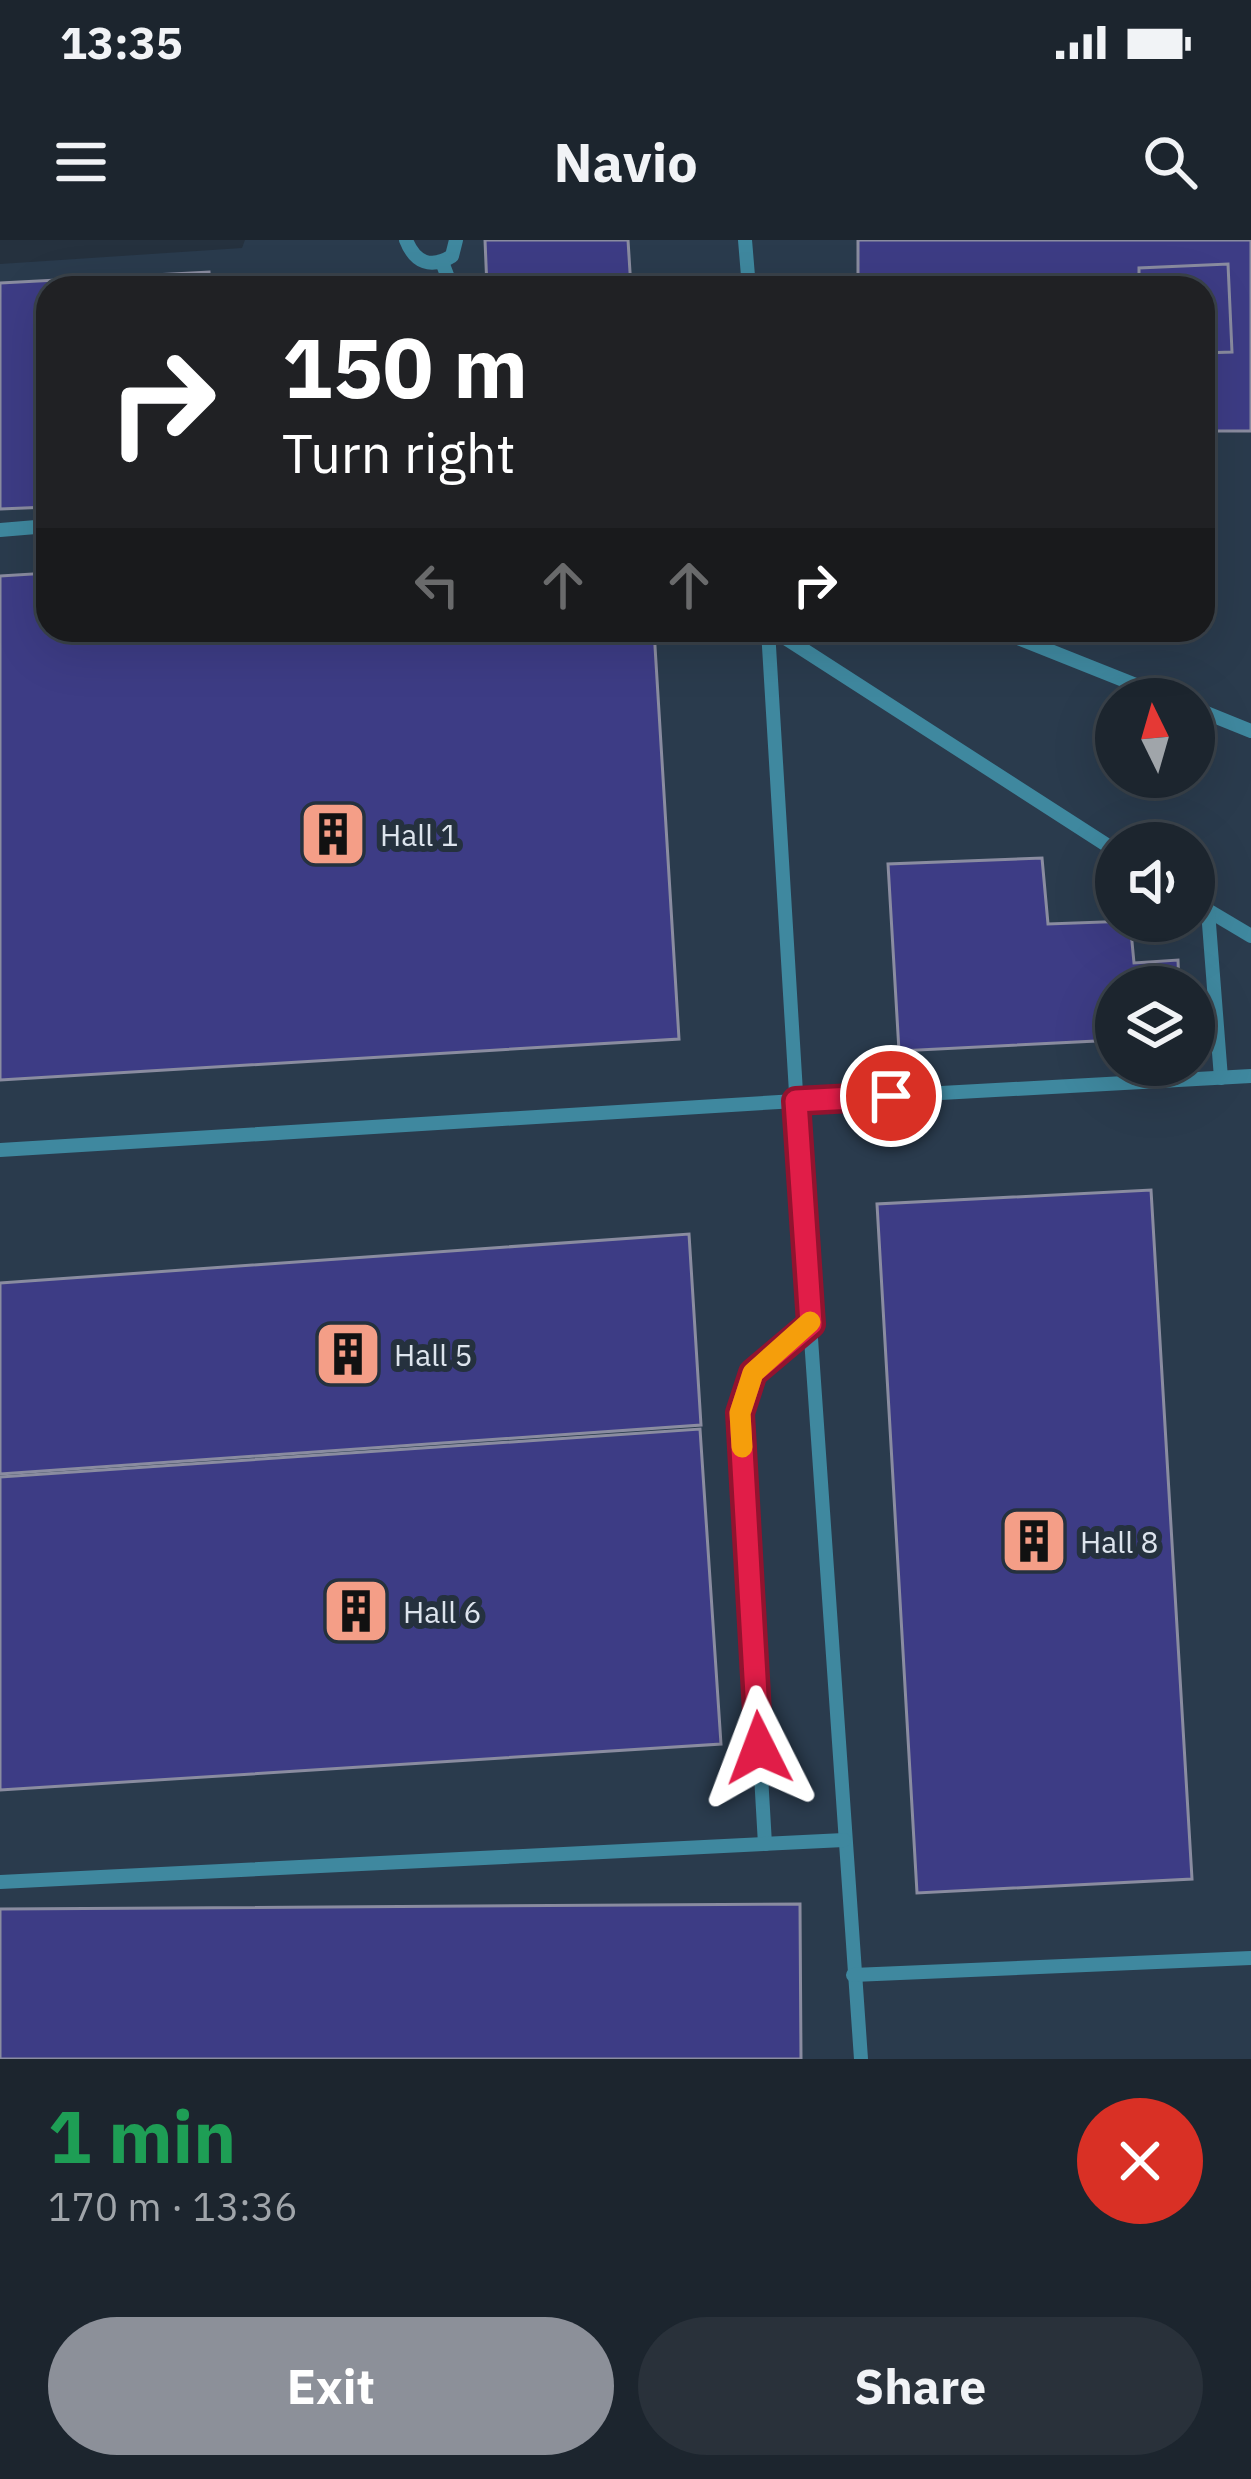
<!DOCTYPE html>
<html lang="en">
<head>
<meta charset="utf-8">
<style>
  body { margin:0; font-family:"IBM Plex Sans",sans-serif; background:#29313a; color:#f1f3f6; height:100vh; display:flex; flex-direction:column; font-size:45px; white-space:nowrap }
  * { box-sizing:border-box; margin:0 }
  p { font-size:39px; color:#a0a5aa }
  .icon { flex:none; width:66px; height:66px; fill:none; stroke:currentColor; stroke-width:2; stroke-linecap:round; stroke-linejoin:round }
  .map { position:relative; height:1819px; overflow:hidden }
  .details { display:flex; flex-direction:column; background:#1c252e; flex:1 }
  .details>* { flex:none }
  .guide { position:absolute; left:36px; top:36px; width:1179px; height:366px; border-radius:36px; box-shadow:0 12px 48px #0002,0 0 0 3px #3a424a; background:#202124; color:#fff; overflow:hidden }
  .needle { width:78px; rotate:355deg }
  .controls { position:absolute; left:1095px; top:438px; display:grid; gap:24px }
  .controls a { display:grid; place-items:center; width:120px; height:120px; border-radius:50%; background:#1c252e; box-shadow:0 12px 48px #0002,0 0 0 3px #3a424a; font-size:60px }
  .pin { position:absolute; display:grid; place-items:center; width:102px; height:102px; color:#fff; margin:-51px; border:6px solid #fff; border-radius:50%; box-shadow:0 3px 12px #0007 }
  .me { position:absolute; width:132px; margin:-66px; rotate:357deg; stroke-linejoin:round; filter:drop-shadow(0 0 9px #0008) }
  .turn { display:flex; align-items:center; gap:42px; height:252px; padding:0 48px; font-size:54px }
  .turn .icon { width:156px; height:156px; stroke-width:2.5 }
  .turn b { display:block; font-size:84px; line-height:102px }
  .lanes { display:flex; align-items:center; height:114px; padding:0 48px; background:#0003; justify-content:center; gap:60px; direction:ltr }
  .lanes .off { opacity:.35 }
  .round { display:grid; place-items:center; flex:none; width:126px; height:126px; border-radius:63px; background:#29313a }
  .summary { display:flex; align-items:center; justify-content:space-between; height:204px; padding:0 48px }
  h1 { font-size:72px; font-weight:700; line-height:90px; color:#1e9e55 }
  .cta { display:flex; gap:24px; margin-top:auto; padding:24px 48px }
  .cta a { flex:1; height:138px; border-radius:72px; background:#8c9099; color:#fff; font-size:48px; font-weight:700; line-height:138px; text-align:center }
  .cta a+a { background:#29313a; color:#f1f3f6 }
  .status { display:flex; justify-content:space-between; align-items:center; height:84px; padding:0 60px; background:#1c252e; direction:ltr }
  .status svg { height:33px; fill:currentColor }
  header { display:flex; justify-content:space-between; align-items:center; height:156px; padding:0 48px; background:#1c252e; font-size:54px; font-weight:700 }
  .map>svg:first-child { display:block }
  .built { fill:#2a3b4d; fill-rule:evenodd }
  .building { fill:#3d3c85; stroke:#8a8ca0; stroke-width:3 }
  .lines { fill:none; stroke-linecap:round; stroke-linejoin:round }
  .service { stroke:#3f889f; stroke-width:14 }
  .route-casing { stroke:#92132f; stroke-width:30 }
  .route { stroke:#e11d48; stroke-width:21 }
  .slow { stroke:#f59e0b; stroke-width:21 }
  .labels { text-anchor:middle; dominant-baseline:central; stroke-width:12; stroke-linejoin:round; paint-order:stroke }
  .poi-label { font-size:30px; fill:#dde4ed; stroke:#25313e; text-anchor:start }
</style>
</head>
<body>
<div class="status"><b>13:35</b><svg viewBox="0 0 49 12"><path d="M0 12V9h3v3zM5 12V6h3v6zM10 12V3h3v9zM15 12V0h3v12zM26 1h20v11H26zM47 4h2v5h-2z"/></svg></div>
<header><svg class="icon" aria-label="menu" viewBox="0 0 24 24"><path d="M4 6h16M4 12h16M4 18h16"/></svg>Navio<svg class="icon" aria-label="search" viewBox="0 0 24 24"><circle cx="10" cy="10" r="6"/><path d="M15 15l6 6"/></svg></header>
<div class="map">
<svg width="1251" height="1819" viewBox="0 0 1251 1819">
  <rect width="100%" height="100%" fill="#25313e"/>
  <path class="built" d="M245,0H1251V1819H0V24L242,8ZM48,48H1203V390H48ZM1116,459H1194V537H1116ZM1116,603H1194V681H1116ZM1116,747H1194V825H1116Z"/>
  <g class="building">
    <path d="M485,0H628L631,48H487Z"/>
    <path d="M858,0H1251V191H1203V48H858Z"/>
    <path d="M1228,24L1232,112L1203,113V48H1139V28Z"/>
    <path d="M209,32L210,48H48V267L0,269V43Z"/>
    <path d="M48,333V390H654L679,799L0,840V336Z"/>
    <path d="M1042,618L1048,684L1130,681L1134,723L1178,720L1179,747H1116V800L899,811L888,624Z"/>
    <path d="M1151,950L1192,1639L917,1653L877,964Z"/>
    <path d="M689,994L701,1185L0,1234V1043Z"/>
    <path d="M700,1189L721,1504L0,1550V1237Z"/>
    <path d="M800,1664L801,1819H0V1669Z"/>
  </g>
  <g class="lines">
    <g class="service">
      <path d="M406,0C415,23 431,29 452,16L456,0"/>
      <path d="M745,0L749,48"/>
      <path d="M442,22L452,48"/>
      <path d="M0,290L48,286"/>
      <path d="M768,390L810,1084L861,1819"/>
      <path d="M773,390L1116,611"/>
      <path d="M998,390L1171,459"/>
      <path d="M1194,468L1251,491"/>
      <path d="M1194,662L1251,696"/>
      <path d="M1208,671L1221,838"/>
      <path d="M0,910L796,861L1251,836"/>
      <path d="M765,1604L740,1173L753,1133L810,1084"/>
      <path d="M0,1642L844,1600"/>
      <path d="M853,1735L1251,1718"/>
    </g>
  </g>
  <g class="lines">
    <g class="route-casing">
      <path id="route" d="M759,1508L740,1173L753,1133L811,1084L796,861L891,856"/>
    </g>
    <use href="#route" class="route"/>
    <path class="slow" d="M742,1207L740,1173L753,1133L810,1082"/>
  </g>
  <defs>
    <g id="building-square" transform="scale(3.45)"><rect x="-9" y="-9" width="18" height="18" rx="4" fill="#f49e87" stroke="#25313e"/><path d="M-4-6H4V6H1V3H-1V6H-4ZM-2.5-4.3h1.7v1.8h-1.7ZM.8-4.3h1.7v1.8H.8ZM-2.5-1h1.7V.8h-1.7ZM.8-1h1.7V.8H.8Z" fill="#111"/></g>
  </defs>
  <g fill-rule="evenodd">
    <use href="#building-square" x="333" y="594"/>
    <use href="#building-square" x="348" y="1114"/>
    <use href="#building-square" x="1034" y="1301"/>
    <use href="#building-square" x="356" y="1371"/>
  </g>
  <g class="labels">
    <g class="poi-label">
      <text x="380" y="594">Hall 1</text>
      <text x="394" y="1114">Hall 5</text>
      <text x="1080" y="1301">Hall 8</text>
      <text x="403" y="1371">Hall 6</text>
    </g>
  </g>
</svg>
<div class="controls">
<a><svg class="needle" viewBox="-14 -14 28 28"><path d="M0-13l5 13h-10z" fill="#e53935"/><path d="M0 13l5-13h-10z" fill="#a0a5aa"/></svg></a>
<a><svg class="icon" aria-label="sound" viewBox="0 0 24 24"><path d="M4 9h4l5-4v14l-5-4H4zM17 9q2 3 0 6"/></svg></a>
<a><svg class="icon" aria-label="layers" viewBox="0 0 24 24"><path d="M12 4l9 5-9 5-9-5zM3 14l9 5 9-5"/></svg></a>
</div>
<div class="pin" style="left:891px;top:856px;background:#d93025"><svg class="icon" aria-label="arrive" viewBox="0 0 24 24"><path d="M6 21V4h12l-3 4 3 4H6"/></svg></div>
<svg class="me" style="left:759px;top:1508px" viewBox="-20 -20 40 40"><path d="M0-17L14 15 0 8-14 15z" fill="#e11d48" stroke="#fff" stroke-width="4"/></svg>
<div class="guide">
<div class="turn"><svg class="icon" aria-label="right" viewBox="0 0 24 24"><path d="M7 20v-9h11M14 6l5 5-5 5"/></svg><div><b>150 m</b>Turn right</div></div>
<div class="lanes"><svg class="icon off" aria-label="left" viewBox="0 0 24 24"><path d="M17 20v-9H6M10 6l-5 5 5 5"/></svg><svg class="icon off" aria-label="ahead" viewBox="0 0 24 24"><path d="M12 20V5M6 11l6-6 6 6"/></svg><svg class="icon off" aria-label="ahead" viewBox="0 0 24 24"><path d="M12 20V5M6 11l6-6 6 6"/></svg><svg class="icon" aria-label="right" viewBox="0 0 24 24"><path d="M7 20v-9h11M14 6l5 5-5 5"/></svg></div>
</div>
</div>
<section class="details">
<div class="summary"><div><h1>1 min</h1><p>170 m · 13:36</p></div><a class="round" style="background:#d93025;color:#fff"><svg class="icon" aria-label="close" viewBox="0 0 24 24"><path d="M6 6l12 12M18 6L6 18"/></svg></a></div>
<div class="cta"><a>Exit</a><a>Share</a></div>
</section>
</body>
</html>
